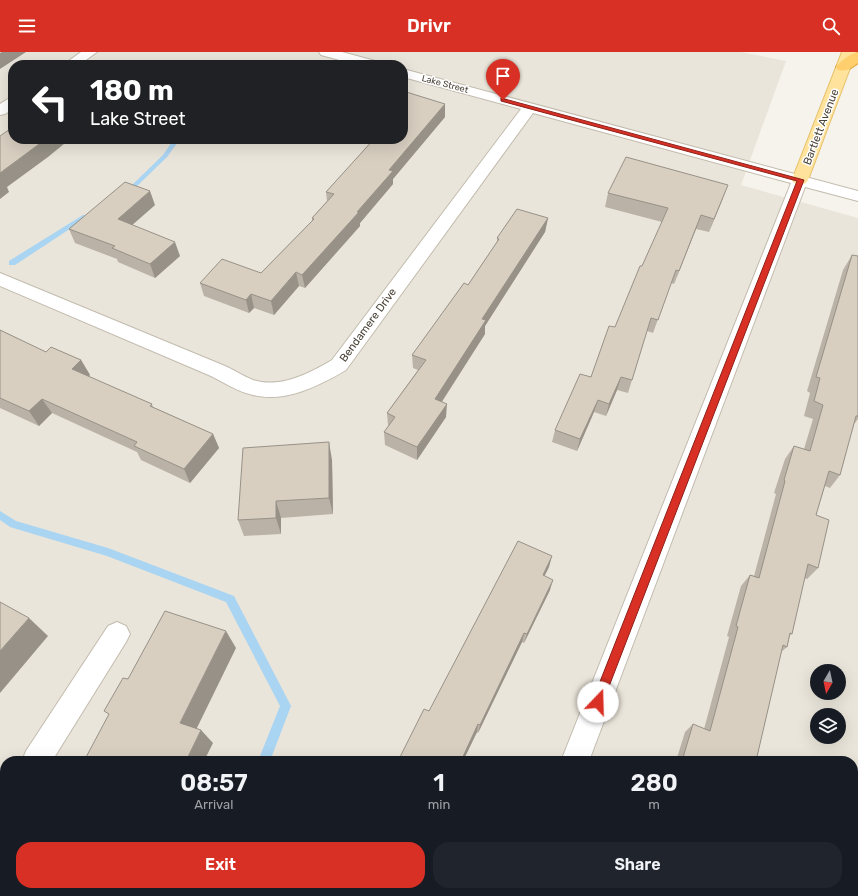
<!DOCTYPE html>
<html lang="en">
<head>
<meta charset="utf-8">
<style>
  body { margin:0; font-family:Rubik,sans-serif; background:#20242c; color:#f1f3f6; height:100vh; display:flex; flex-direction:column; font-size:15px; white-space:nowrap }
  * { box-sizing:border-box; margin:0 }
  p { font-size:13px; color:#9ea1a6 }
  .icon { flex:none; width:22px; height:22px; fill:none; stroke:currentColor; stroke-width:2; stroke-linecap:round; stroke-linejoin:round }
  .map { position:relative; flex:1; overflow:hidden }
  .sheet { position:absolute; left:0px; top:704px; width:858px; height:140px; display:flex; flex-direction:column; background:#171b24; border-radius:16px 16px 0 0; box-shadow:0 4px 16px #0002 }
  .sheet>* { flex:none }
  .guide { position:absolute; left:8px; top:8px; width:400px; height:84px; border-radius:16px; box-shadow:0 4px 16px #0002; background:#202124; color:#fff; overflow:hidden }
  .needle { width:26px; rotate:189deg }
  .buttons { position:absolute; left:810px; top:612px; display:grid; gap:8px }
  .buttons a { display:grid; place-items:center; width:36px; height:36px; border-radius:50%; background:#171b24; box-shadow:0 4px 16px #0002; font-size:20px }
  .pin { position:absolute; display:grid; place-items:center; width:34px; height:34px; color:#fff; margin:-41px -17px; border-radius:50% 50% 50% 0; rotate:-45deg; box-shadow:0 0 4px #0007 }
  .pin .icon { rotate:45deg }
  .me { position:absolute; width:44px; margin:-22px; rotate:21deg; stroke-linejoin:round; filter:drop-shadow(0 0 3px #0008) }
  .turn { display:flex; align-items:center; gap:14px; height:84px; padding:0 16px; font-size:18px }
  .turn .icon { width:52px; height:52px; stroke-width:2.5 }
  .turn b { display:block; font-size:28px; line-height:34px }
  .eta { display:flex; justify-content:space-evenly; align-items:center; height:68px; text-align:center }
  .eta b { font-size:24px; font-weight:600; line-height:28px }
  .action { display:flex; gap:8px; margin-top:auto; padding:8px 16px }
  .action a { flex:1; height:46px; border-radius:16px; background:#d93025; color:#fff; font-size:16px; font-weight:600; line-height:46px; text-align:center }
  .action a+a { background:#20242c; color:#f1f3f6 }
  header { display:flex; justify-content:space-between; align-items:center; height:52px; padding:0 16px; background:#d93025; color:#fff; font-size:18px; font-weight:600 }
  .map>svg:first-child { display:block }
  .residential { fill:#eae5da; fill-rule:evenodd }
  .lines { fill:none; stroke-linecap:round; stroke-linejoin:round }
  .stream { fill:#a9d4f2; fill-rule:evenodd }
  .minor-casing { stroke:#c2bbae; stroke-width:2 }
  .major-casing { stroke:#e6c16a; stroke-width:2 }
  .highway-casing { stroke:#e0a43c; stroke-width:2 }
  .minor { fill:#fff; fill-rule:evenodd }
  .major { fill:#ffe39c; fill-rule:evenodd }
  .highway { fill:#ffcf6e; fill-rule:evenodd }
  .wall { fill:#bab2a6 }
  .shaded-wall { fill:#979187 }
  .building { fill:#d8cfc1; stroke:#979187 }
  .route { fill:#d93025; stroke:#8d1f18 }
  .labels { text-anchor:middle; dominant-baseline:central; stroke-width:3; stroke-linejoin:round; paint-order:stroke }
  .far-street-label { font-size:9px; fill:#4b4439; stroke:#fff }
  .street-label { font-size:11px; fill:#4b4439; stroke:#fff }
</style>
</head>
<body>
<header><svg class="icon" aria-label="menu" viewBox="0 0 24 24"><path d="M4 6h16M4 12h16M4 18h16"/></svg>Drivr<svg class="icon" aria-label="search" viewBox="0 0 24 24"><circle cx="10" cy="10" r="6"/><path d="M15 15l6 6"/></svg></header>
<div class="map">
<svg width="858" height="844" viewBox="0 0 858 844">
  <rect width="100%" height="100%" fill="#f6f3ec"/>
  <path class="residential" d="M0,0H741L786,9L741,133L858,166V844H0ZM13,13H403V87H13ZM817,619H839V641H817ZM817,663H839V685H817ZM5,709H853V839H5Z"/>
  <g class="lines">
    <g class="stream">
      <path d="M174,87H180L167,105L133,138L127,141H123V139L129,136L163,103Z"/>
      <path d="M83,163H87L88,165L15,213H9V209Z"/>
      <path d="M0,459L16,469L108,496L234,544L291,654L270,709H258L280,654L226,550L107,504L10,475L0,468Z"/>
      <path d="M208,839H220L218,844H206Z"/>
    </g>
    <g class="minor-casing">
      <g id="minor">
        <path d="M81,0H97L79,13H63Z"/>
        <path d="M319,0H342L379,10L381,13H358L321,3Z"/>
        <path d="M403,17L858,139V149L805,135L589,709H561L791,131L533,61L346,318C319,334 285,351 253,343C238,340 225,331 211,324L0,234V221L225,314C234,318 243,324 253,328C280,337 310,321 332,308L521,57L403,25Z"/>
        <path d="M13,46V57L5,62L0,63V52L8,47Z"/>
        <path d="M117,570L126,574L130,582L126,590L52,709H22L26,699L108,574Z"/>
        <path d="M5,744V778L0,780V746Z"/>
        <path d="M508,839H538L536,844H506Z"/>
      </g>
    </g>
    <g class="major-casing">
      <path id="major" d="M842,0H856L808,128L806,131L800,133L794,131L792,128Z"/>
    </g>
    <g class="highway-casing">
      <path id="highway" d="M858,0V11C851,16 847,20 838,18L836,15C840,9 850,2 858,0Z"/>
    </g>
    <use href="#minor" class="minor"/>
    <use href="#major" class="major"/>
    <use href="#highway" class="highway"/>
  </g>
  <g class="wall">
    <path d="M445,52V65L393,127V132L360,171V174L305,236L299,234L274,263L254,256L249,261L204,244L200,231L261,221L312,169V166L327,149L326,140L371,91L358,87H403Z"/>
    <path d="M608,141L723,146L709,180L696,177L674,232L671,231L653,281L647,279L628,341L617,338L606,364L594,360L577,399L552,390L555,378L591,325L615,275L662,170L605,155Z"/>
    <path d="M155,153L132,173L180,204L155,226L118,210L117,207L75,191L69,177Z"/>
    <path d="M548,166L545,180L485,274V282L442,350L446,365L417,408L385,393L384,380L389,374L388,373L387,361L418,318L413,316L412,303L468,233L497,190V186Z"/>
    <path d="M852,203L858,205V367L854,372L840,423L830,436L825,434L816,463L818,516L807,527L804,526L792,582L790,583L787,595L781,600L756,709H676L685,680L693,672L704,677L729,585L727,584L741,534L750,523L754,524L776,442L774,441L785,407L794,394L804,397L813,367L804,364L810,341L807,339L843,218Z"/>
    <path d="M0,278L46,300L81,308L90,323L88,325L152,352L153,355L213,382L219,396L190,431L141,408L137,400L52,361L39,374L0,356Z"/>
    <path d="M332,408L333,462L281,466V482L244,484L238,468Z"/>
    <path d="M549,515L544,524L550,538L524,591L522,590L478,681L477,680L463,709H398L429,659Z"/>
    <path d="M646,839H706L716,844H645Z"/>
    <path d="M797,839H829L828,844H806Z"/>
  </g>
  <g class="shaded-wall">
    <path d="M2,0H26L0,17V1Z"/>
    <path d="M445,52V65L393,127V132L360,171V174L305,236L302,223L357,160L389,118Z"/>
    <path d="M46,87H70L48,105L7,135L9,140L0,147V121Z"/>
    <path d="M728,133L723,146L709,180L714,167Z"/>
    <path d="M150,139L155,153L123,181L118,167Z"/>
    <path d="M701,163L696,177L674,232L679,219Z"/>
    <path d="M548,166L545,180L485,274V282L435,360V347L482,267Z"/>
    <path d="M175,190L180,204L155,226L150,212Z"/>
    <path d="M296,220L299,234L274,263L271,249Z"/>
    <path d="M251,242L254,256L249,261L246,248Z"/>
    <path d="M81,308L90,323L81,332L72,317Z"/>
    <path d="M621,325L617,338L606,364L609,352Z"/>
    <path d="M42,347L52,361L39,374L29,359Z"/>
    <path d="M598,348L594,360L577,399L580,387Z"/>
    <path d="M447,352L446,365L417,408V395Z"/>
    <path d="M213,382L219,396L190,431L184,417Z"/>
    <path d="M329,390L332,408L333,462L329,446Z"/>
    <path d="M276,449L281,466V482L276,466Z"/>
    <path d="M552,504L549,515L540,533L543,523Z"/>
    <path d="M553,528L550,538L524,591L527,582Z"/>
    <path d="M29,566L48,584L0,641V599Z"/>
    <path d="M226,579L236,596L193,684L180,671Z"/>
    <path d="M524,581L522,590L478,681L480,673Z"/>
    <path d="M478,672L477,680L463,709H461Z"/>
    <path d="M201,678L213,691L204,709H186Z"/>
    <path d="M89,839H111L109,844H91L87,843Z"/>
    <path d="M403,839H405L403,844H401Z"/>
  </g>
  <g class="building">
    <path d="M403,39L445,52L389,118L393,119L357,160H359L302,223L296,220L271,249L251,242L246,248L200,231L222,207L261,221L314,167L312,166L334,142L326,140L374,87H403Z"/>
    <path d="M13,75V87H46L0,121V84Z"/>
    <path d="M626,105L728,133L714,167L701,163L679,219L676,218L658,268L651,266L632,328L621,325L609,352L598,348L580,387L555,378L580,322L591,325L609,274L615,275L640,214H642L668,156L608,141Z"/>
    <path d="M125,130L150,139L118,167L175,190L150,212L112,196L115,194L69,177Z"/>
    <path d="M517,157L548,166L482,267L486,268L435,347L447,352L417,395L384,380L395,365L387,361L426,308L412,303L464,231L468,233L499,187L497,186Z"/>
    <path d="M852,203L858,204V364H856L840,423L829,419L816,463L829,468L818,516L808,512L792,582L790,581L787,595L783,593L756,709H682L693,672L710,679L738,575L736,574L750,523L759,526L785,429L784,428L794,394L810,399L823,353L814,349L820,326L816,325Z"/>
    <path d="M0,278L46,300L51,295L81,308L72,317L152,352L150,354L213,382L184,417L134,394L137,390L42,347L29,359L0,346Z"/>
    <path d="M329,390V446L276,449V466L238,468L243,396Z"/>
    <path d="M518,489L552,504L543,523L553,528L527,582L524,581L480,673L478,672L461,709H398L424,657L429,659Z"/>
    <path d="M0,550L29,566L0,599Z"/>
    <path d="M165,559L226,579L180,671L201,678L186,709H84L109,662L104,659L123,626L128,627Z"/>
    <path d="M77,839H89L87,843Z"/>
    <path d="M339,839H403L401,844H336Z"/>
    <path d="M654,839H706L716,844H653Z"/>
    <path d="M817,839H829L828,844H826Z"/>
  </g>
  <path class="route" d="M501,46L804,128L603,650L601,654L598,656L594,654L592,650L797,129L501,49Z"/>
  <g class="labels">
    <g class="far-street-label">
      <text transform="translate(445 32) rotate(15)">Lake Street</text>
    </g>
    <g class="street-label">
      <text transform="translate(821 75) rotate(-69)">Bartlett Avenue</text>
      <text transform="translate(368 273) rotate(-54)">Bendamere Drive</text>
    </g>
  </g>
</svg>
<div class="buttons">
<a><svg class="needle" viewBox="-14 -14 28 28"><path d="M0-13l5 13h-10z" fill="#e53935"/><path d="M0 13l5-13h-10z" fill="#9ea1a6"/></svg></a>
<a><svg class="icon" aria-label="layers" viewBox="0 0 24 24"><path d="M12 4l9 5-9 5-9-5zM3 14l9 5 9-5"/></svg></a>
</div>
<div class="pin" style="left:503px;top:48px;background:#d93025"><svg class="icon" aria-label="arrive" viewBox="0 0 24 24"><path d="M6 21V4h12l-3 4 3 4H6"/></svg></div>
<svg class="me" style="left:598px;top:650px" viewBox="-20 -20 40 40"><circle r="19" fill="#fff"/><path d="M0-13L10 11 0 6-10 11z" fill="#d93025"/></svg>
<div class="guide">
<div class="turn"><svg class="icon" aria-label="left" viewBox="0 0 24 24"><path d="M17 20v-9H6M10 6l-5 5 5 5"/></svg><div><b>180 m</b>Lake Street</div></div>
</div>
<section class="sheet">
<div class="eta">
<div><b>08:57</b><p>Arrival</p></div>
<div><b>1</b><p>min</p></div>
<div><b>280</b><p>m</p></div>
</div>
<div class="action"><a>Exit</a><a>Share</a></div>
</section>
</div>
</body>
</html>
